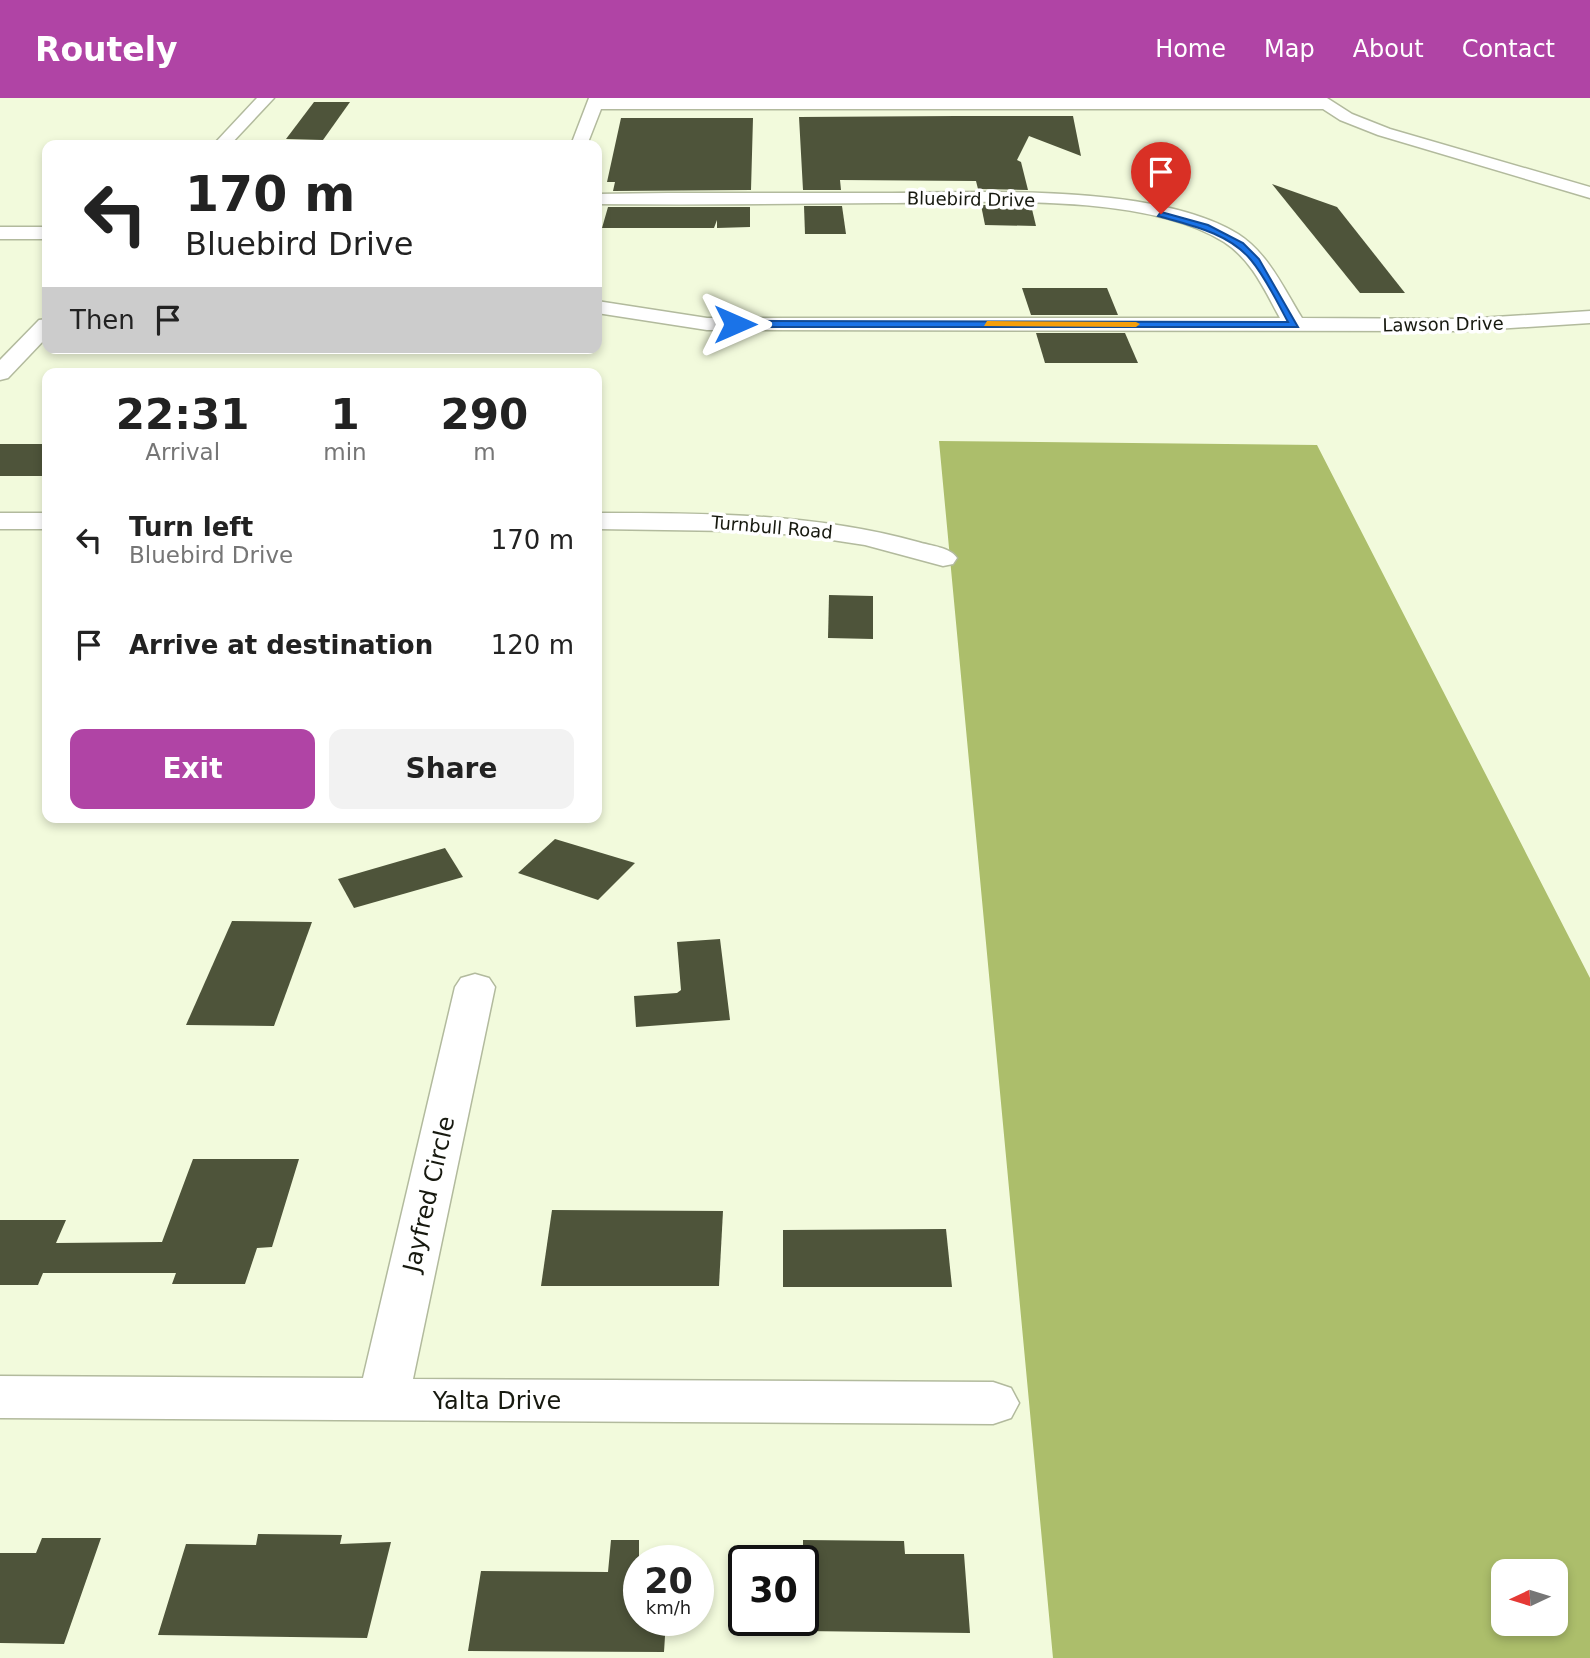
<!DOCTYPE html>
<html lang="en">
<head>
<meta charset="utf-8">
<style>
  body { margin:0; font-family:"DejaVu Sans",sans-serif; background:#f2f2f2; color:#222; height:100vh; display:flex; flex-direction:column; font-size:26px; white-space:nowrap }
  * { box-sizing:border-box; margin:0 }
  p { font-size:23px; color:#767676 }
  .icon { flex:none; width:38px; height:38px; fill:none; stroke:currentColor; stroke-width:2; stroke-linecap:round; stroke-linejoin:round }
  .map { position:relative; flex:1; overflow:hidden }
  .panel { position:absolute; left:42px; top:270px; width:560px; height:455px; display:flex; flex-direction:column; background:#fff; border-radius:14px; box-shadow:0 4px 10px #0003 }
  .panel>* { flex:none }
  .banner { position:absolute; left:42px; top:42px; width:560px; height:214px; border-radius:14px; box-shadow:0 4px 10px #0003; background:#fff; color:#222; overflow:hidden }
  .needle { width:46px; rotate:266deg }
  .fabs { position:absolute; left:1491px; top:1461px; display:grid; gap:14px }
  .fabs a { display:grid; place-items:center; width:77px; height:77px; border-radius:14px; background:#fff; box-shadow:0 4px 10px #0003; font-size:35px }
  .speed { position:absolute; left:623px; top:1447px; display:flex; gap:14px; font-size:35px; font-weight:700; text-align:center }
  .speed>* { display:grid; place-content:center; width:91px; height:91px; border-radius:50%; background:#fff; box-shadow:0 4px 10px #0003; line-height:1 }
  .speed small { font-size:18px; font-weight:400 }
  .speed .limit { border:4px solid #111; border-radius:10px; background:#fff; color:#111 }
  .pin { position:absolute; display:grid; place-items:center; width:60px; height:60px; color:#fff; margin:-72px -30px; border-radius:50% 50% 50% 0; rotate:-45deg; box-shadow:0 0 7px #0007 }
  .pin .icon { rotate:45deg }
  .me { position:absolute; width:77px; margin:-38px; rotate:90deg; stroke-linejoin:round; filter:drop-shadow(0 0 5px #0008) }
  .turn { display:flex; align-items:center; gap:24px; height:147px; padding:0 28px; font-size:32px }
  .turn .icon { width:91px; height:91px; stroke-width:2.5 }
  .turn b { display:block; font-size:49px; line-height:60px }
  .then { display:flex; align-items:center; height:66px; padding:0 28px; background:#0003; gap:14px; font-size:26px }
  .eta { display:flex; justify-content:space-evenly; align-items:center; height:119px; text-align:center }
  .eta b { font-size:42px; font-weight:700; line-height:49px }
  .cta { display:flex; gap:14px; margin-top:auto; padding:14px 28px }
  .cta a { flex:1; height:80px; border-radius:14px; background:#b044a5; color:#fff; font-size:28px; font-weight:700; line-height:80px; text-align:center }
  .cta a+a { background:#f2f2f2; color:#222 }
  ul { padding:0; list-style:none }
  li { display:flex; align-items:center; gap:21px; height:105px; padding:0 28px }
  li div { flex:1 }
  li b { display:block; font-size:26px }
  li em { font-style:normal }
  header { display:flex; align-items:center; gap:42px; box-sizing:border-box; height:98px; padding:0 35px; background:#b044a5; color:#fff }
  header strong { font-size:33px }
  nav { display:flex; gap:38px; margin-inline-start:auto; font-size:24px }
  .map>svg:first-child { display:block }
  .forest { fill:#acbe6b; fill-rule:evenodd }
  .building { fill:#4e543a }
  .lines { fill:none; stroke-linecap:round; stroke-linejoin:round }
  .street-casing { stroke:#b2ba9d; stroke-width:3 }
  .street { fill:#fff; fill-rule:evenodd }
  .route { fill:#1a73e8; stroke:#114b97; stroke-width:2 }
  .slow { fill:#f59e0b }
  .labels { text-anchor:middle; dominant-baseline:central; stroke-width:7; stroke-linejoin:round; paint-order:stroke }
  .far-street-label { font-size:18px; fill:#17190f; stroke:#fff }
  .near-street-label { font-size:24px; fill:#17190f; stroke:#fff }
</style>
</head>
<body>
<header>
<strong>Routely</strong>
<nav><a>Home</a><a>Map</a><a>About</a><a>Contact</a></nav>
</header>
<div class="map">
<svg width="1590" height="1560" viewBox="0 0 1590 1560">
  <rect width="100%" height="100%" fill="#f2fadc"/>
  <path class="forest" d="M939,343L1317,347L1590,880V1560H1053ZM1503,1474H1556V1526H1503Z"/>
  <g class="building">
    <path d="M314,4H350L323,42L286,41Z"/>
    <path d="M956,18H1073L1081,58L1029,38L1017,62L1021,64L1028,92L978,91L976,83L840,82L841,92H803L799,19Z"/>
    <path d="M621,20H753L751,92L613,93L615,84H607Z"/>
    <path d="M1272,86L1337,109L1405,195H1360Z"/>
    <path d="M981,107H1031L1036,128L985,127Z"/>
    <path d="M804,108H842L846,136H805Z"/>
    <path d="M608,109H750V129L717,130V122L714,130H602Z"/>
    <path d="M1022,190H1107L1118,217H1031Z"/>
    <path d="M1036,235H1125L1138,265H1045Z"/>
    <rect x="0" y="346" width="47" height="32"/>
    <path d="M829,497L873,498V541L828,540Z"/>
    <path d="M555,741L635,765L598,802L518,775Z"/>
    <path d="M445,750L463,779L354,810L338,781Z"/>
    <path d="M232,823L312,824L274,928L186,927Z"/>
    <path d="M720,841L730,922L636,929L634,898L677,895L681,892L677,844Z"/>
    <path d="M193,1061H299L272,1149L257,1150L245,1186H172L176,1175H43L38,1187H0V1122H66L56,1145L162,1144Z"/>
    <path d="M552,1112L723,1113L719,1188H541Z"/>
    <path d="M946,1131L952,1189H783V1132Z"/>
    <path d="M258,1436L342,1437L340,1446L391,1444L367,1540L158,1537L186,1446L256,1447Z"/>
    <path d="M42,1440H101L64,1546L0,1545V1455H36Z"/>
    <path d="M611,1442H639V1522H666L664,1554L468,1553L481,1473L608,1474Z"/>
    <path d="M803,1442L904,1443L905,1456H964L970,1535L803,1533Z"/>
  </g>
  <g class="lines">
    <g class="street-casing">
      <g id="street">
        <path d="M257,0H274L230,47H213Z"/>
        <path d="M589,0H1327L1352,16L1390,31L1590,89V100L1378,37L1340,22L1323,11H601L587,47H571Z"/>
        <path d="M668,95C743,95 818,95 892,95C987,94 1157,86 1238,136C1268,155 1284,191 1302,220L1464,221L1590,213V225L1464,233L707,232L597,215V203L707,220H1280C1265,193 1252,162 1224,144C1143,93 978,105 884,105C788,106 692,107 597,106V96Z"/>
        <rect x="0" y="129" width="47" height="12"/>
        <path d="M47,221V239L8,280L0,282V262L39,222Z"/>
        <rect x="0" y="415" width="47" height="16"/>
        <path d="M597,415C705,415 813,415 918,444C931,448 950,449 957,460L953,466L943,468L865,447L799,437L732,433L597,431Z"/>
        <path d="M475,876L489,880L495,889L413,1281L993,1284L1011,1290L1019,1305L1011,1320L993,1326L0,1320V1278L363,1280L455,889L461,880Z"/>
      </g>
    </g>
    <use href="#street" class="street"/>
  </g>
  <path class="route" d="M1161,114L1208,127L1243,145L1259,161L1298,229H735L730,226L735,223L1288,224C1277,204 1266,180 1251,162C1229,135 1190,127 1158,118Z"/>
  <path class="slow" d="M987,223L1136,224L1140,226L1136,229L984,228Z"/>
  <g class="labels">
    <g class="far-street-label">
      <text transform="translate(971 101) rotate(1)">Bluebird Drive</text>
      <text transform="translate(1443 226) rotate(-1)">Lawson Drive</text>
      <text transform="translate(772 429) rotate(5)">Turnbull Road</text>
    </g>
    <g class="near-street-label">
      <text transform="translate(429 1096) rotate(-77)">Jayfred Circle</text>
      <text x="497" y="1303">Yalta Drive</text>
    </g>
  </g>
</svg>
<div class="fabs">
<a><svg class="needle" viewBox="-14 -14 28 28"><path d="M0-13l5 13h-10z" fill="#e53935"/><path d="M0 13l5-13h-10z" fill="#767676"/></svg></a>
</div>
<div class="speed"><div>20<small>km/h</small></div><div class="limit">30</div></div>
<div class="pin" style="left:1161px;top:116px;background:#d93025"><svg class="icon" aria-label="arrive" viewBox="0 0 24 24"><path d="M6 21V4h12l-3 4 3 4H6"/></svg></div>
<svg class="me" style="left:735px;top:226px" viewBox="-20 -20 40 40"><path d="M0-17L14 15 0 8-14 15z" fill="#1a73e8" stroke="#fff" stroke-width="4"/></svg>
<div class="banner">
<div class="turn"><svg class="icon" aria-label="left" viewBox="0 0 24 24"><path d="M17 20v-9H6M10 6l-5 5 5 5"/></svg><div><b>170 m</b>Bluebird Drive</div></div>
<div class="then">Then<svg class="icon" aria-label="arrive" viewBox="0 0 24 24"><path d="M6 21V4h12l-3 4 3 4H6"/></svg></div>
</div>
<section class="panel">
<div class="eta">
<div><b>22:31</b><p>Arrival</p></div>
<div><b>1</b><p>min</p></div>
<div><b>290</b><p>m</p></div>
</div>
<ul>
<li><svg class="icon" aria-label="left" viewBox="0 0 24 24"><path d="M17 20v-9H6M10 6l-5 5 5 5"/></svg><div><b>Turn left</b><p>Bluebird Drive</p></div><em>170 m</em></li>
<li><svg class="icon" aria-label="arrive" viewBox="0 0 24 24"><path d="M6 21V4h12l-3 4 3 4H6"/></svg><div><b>Arrive at destination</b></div><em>120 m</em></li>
</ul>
<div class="cta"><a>Exit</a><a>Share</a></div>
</section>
</div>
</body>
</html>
